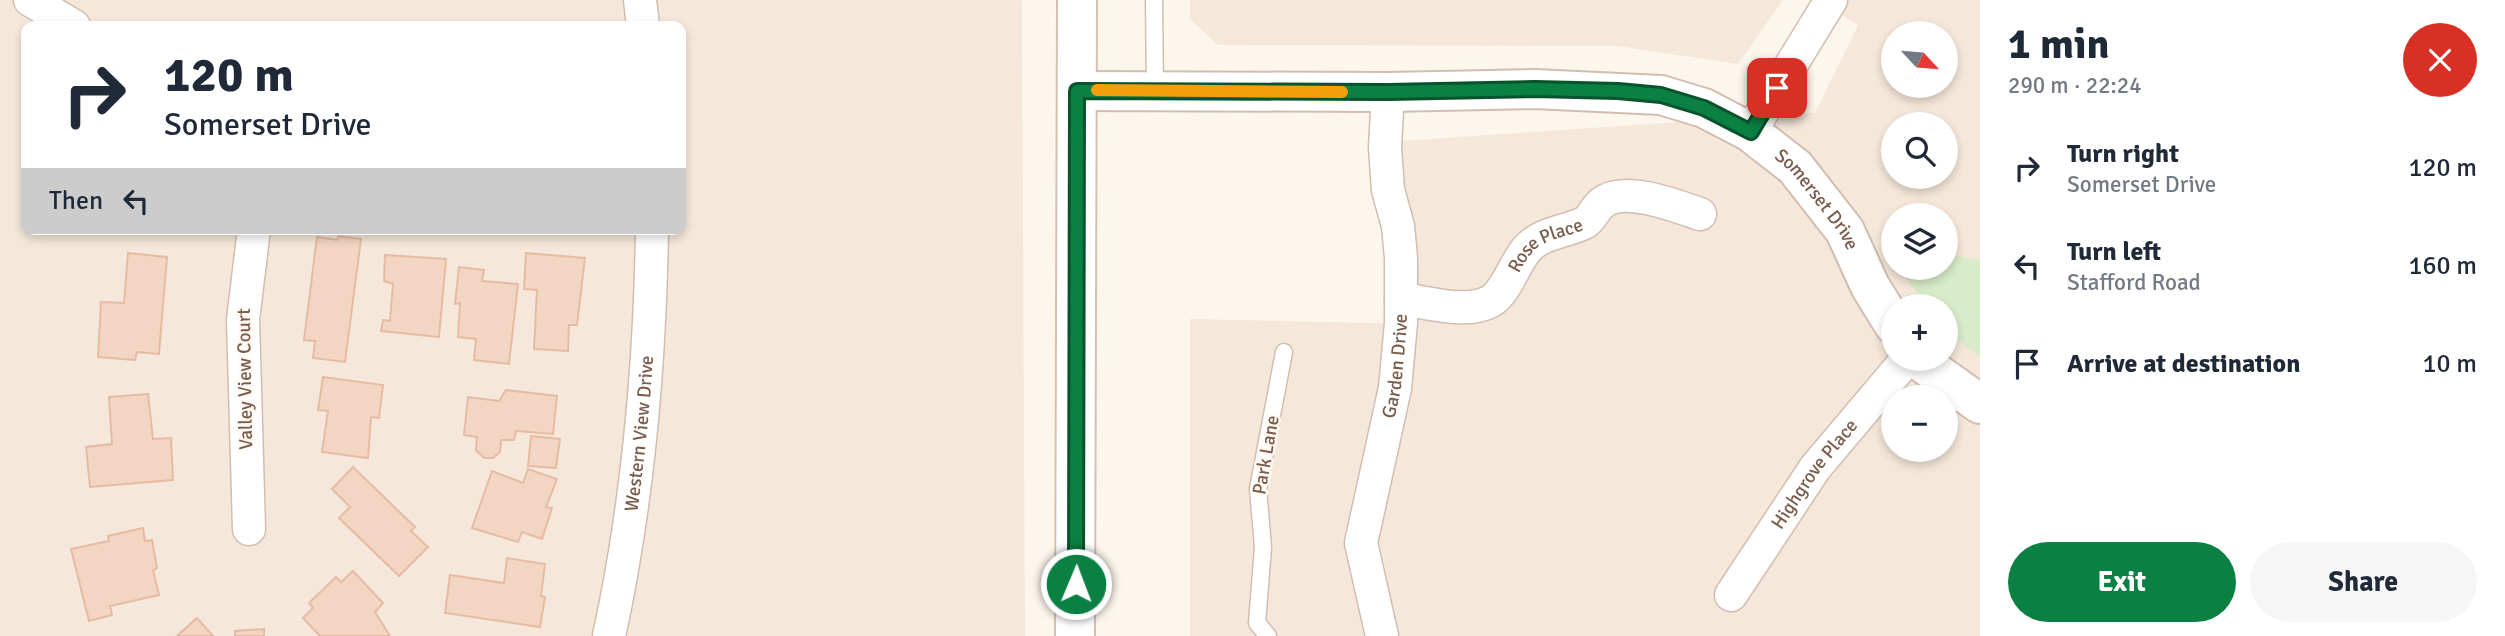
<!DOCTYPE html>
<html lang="en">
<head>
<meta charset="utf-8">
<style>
  body { margin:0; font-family:Signika,sans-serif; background:#f6f6f7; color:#1f2937; height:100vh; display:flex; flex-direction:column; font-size:26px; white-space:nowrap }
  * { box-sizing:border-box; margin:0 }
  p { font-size:23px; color:#747a83 }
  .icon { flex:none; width:38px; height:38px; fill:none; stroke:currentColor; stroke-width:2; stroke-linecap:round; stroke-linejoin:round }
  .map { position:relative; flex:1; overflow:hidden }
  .details { display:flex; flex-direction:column; background:#fff; width:525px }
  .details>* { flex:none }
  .banner { position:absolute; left:21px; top:21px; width:665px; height:214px; border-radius:14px; box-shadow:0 4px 10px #0003; background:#fff; color:#1f2937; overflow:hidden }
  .needle { width:46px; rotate:116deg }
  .tools { position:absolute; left:1881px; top:21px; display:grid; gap:14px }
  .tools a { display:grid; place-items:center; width:77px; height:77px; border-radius:50%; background:#fff; box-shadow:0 4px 10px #0003; font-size:35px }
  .pin { position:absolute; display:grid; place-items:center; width:60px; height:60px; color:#fff; margin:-30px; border-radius:14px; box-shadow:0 4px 10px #0006 }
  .me { position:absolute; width:77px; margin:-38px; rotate:1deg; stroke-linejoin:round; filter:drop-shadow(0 0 5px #0008) }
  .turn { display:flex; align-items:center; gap:24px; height:147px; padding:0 28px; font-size:32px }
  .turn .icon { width:91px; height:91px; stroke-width:2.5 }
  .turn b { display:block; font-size:49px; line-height:60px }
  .then { display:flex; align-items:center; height:66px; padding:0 28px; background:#0003; gap:14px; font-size:26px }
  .round { display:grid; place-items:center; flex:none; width:74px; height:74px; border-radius:37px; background:#f6f6f7 }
  .head { display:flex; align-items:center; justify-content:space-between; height:119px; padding:0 28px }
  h1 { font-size:42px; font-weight:700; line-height:52px }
  .primary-button { display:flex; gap:14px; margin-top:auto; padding:14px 28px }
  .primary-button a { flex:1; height:80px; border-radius:42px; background:#0b8043; color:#fff; font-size:28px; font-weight:700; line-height:80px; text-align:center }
  .primary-button a+a { background:#f6f6f7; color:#1f2937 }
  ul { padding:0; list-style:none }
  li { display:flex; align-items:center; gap:21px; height:98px; padding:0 28px }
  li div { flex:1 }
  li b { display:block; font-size:26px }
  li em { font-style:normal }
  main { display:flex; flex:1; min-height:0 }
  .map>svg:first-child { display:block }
  .residential { fill:#f5e8da; fill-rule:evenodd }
  .green { fill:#d8ecc9 }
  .building { fill:#f3d5c3; stroke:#e6bba3; stroke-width:2 }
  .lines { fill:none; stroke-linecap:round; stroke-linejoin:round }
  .service-casing { stroke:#d1beb0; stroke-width:19 }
  .minor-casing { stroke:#d1beb0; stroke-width:35 }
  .tertiary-casing { stroke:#d1beb0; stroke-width:42 }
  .secondary-casing { stroke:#d6c0b0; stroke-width:42 }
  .service { stroke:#fff; stroke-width:16 }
  .minor { stroke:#fff; stroke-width:32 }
  .tertiary { stroke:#fff; stroke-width:38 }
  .secondary { stroke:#fff; stroke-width:38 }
  .route-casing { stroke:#07532c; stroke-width:18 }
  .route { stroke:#0b8043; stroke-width:12 }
  .slow { stroke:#f59e0b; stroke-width:12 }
  .labels { text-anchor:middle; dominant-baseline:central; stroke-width:5; stroke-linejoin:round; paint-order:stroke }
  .street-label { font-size:19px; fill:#7a5c4d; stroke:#fffaf3 }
</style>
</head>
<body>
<main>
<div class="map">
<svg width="1980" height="636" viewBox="0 0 1980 636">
  <rect width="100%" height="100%" fill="#fdf6ec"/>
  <g class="residential">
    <path d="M0,0H1022L1025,636H0ZM26,26H681V229H26Z"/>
    <path d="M1190,0H1783L1738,64L1617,46L1218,45L1190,19Z"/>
    <path d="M1818,0H1980V636H1190V319L1417,324L1399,141L1815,113L1858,25ZM1894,33H1946V86H1894ZM1894,124H1946V177H1894ZM1894,215H1946V268H1894ZM1894,306H1946V359H1894ZM1894,397H1946V450H1894Z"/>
  </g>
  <path class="green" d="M1946,254L1980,260V357L1946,331V306H1927L1904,275L1919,268H1946Z"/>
  <g class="building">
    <path d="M339,236L361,239L345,362L313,358L315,341L304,340L317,237L337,240Z"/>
    <path d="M128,253L167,257L159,354L137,352L135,360L98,357L101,302L124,303Z"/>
    <path d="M526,253L585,258L577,325H569L568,351L534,349L537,290L524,289Z"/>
    <path d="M385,255L446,259L439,337L381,331L383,320L390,321L393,284L384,281Z"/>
    <path d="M459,267L484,270L482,281L518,284L509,364L474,360L476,339L458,337L460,303L455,304Z"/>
    <path d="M323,377L383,385L379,418L371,417L368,458L322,452L328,411L318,410Z"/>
    <path d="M506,390L557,396L553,434L516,431L514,440H501L500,452L493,458H484L476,450L477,437L464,435L468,397L499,401Z"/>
    <path d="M148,394L153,439L171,438L173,480L90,487L86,447L112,444L109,397Z"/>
    <path d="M531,436L560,439L556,468L528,466Z"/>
    <path d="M353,467L415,527L411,531L428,547L399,576L339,518L350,507L332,489Z"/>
    <path d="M528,469L557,479L546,507L552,508L542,539L522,532L518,542L472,528L492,471L523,483Z"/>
    <path d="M143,528L145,541L152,540L157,568L153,570L159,595L110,606L112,615L89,621L71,549L109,541L108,536Z"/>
    <path d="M507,558L545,564L541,596L545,597L540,627L445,613L450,575L504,583Z"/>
    <path d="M353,571L383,603L375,612L390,636H320L303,618L313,608L309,603L336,577L341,582Z"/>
    <path d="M197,618L213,636H177Z"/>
    <path d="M264,629V636H235V631Z"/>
  </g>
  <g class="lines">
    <g class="service-casing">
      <g id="service">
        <path d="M1154,0L1155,90"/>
        <path d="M1268,636L1257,623L1263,547L1258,489L1284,352"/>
      </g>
    </g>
    <g class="minor-casing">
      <g id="minor">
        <path d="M30,0L74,26"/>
        <path d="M640,0L643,26"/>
        <path d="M1750,132L1831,0"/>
        <path id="s1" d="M1401,299C1428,302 1466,315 1491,301C1507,291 1514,264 1527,249C1542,232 1566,232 1584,223C1592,219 1595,208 1602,203C1624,185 1676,206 1700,214"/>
        <path d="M249,529L243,320L254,229"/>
        <path id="s2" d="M1731,595L1815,468L1907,359"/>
        <path id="s3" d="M609,636C638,503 650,365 652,229"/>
        <path id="s4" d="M1382,636L1361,543L1395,388L1401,323V258L1398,226L1388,190L1385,148L1388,92"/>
      </g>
    </g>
    <g class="tertiary-casing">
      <g id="tertiary">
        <path id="s5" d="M1077,91L1388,92L1535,89L1661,95L1704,108L1750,132L1795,167L1845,231L1870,286L1894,325"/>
        <path d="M1917,359L1980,404"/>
      </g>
    </g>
    <g class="secondary-casing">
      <path id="secondary" d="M1075,636L1077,0"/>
    </g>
    <use href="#service" class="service"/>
    <use href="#minor" class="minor"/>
    <use href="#tertiary" class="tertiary"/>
    <use href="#secondary" class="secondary"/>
  </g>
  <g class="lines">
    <g class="route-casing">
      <path id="route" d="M1076,584L1077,91L1388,92L1535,89L1618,91L1661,95L1704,108L1751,132L1777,88"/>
    </g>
    <use href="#route" class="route"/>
    <path class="slow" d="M1097,90L1342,92"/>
  </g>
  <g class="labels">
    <g class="street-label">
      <text stroke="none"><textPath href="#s5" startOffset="777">Somerset Drive</textPath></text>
      <text stroke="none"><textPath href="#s1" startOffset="173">Rose Place</textPath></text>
      <text stroke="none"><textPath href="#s4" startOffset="276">Garden Drive</textPath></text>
      <text transform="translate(245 379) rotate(-91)">Valley View Court</text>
      <text stroke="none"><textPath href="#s3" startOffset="205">Western View Drive</textPath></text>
      <text transform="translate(1266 455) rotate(-80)">Park Lane</text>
      <text stroke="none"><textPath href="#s2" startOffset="147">Highgrove Place</textPath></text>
    </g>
  </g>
</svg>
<div class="tools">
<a><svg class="needle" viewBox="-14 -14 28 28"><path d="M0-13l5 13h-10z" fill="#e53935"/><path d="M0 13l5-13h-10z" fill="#747a83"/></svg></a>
<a><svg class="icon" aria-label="search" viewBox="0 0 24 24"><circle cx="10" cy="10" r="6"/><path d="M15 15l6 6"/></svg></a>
<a><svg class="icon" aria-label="layers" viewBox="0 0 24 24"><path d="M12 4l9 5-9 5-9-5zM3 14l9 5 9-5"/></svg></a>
<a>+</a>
<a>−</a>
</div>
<div class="pin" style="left:1777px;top:88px;background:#d93025"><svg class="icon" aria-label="arrive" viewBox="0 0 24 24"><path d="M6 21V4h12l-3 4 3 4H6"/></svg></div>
<svg class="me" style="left:1076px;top:584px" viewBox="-20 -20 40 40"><circle r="17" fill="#0b8043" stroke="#fff" stroke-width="3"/><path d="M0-11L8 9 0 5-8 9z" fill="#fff"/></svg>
<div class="banner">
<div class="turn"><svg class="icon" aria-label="right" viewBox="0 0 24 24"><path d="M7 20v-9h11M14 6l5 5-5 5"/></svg><div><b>120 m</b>Somerset Drive</div></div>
<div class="then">Then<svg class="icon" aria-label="left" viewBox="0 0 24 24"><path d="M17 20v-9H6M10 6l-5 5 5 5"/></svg></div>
</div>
</div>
<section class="details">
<div class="head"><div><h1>1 min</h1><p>290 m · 22:24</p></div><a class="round" style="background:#d93025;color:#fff"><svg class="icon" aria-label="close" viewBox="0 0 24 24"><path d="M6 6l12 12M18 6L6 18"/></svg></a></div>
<ul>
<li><svg class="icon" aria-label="right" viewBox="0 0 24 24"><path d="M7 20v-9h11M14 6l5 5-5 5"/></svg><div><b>Turn right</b><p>Somerset Drive</p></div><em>120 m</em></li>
<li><svg class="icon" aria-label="left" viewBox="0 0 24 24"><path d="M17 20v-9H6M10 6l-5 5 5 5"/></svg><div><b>Turn left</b><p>Stafford Road</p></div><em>160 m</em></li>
<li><svg class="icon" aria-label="arrive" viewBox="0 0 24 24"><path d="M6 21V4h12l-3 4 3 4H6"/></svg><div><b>Arrive at destination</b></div><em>10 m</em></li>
</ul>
<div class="primary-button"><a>Exit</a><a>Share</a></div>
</section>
</main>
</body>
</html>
